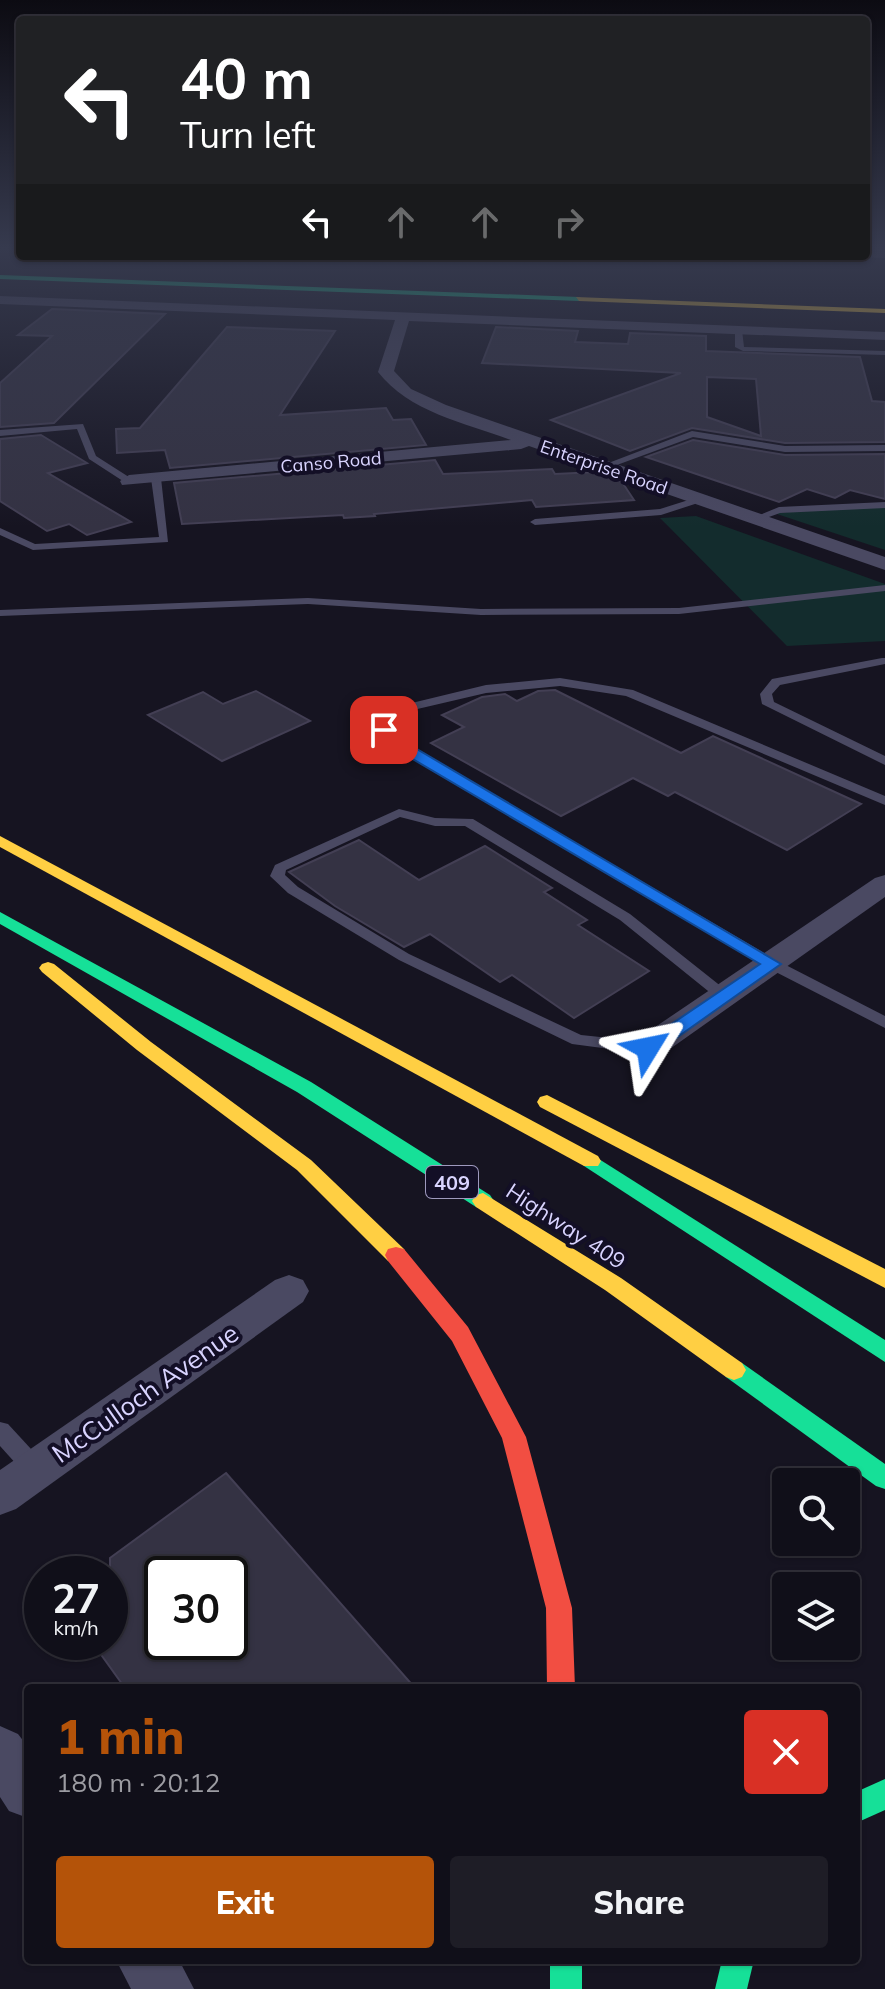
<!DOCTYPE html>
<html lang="en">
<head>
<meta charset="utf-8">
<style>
  body { margin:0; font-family:Mulish,sans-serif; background:#1e1d26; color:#f1f3f6; height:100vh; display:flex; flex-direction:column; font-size:30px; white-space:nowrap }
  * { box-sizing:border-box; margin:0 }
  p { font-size:26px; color:#9c9ca2 }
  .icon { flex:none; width:44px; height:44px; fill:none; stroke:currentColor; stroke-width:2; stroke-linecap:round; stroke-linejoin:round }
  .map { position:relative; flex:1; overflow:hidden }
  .drawer { position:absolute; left:24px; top:1684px; width:836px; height:280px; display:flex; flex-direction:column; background:#100f19; border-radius:8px; box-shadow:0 2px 6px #0004,0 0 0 2px #302f38 }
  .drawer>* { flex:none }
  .hud { position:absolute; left:16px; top:16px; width:854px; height:244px; border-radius:8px; box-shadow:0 2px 6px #0004,0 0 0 2px #302f38; background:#202124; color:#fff; overflow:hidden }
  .tools { position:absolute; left:772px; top:1468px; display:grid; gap:16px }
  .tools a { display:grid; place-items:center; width:88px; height:88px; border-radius:8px; background:#100f19; box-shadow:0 2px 6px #0004,0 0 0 2px #302f38; font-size:40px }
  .speed { position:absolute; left:24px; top:1556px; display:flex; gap:16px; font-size:40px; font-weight:700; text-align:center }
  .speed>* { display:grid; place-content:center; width:104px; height:104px; border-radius:50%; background:#100f19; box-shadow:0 2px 6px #0004,0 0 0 2px #302f38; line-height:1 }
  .speed small { font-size:20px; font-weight:400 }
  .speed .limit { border:4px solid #111; border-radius:12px; background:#fff; color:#111 }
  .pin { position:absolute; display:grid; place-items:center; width:68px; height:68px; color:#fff; margin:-34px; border-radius:16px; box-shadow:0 4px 12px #0006 }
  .me { position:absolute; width:88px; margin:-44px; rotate:55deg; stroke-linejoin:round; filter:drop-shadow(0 0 6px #0008) }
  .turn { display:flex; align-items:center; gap:28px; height:168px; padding:0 32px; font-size:36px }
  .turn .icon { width:104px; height:104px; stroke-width:2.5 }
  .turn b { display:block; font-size:56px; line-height:68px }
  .lanes { display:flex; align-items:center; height:76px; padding:0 32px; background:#0003; justify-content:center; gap:40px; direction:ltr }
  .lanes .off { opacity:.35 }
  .round { display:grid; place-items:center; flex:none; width:84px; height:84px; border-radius:8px; background:#1e1d26 }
  .summary { display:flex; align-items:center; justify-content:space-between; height:136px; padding:0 32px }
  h1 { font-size:48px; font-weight:800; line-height:60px; color:#b45309 }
  .cta { display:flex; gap:16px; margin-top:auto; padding:16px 32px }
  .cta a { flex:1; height:92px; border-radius:8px; background:#b45309; color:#fff; font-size:32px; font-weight:800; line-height:92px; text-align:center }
  .cta a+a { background:#1e1d26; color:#f1f3f6 }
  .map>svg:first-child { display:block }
  .green { fill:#132c2d }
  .building { fill:#343243; stroke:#433f54; stroke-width:2; fill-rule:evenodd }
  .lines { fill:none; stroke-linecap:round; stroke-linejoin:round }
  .lane { fill:#4a4962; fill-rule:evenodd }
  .street { fill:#4a4962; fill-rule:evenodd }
  .fast { fill:#16e098; fill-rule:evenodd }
  .slow { fill:#ffcf43; fill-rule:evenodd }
  .jam { fill:#f24e42; fill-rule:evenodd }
  .route { fill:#1a73e8; stroke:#114b97; stroke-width:2 }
  .labels { text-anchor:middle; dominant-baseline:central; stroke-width:8; stroke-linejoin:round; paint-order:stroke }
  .far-street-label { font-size:18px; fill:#d9d4ff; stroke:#130f26 }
  .shield { fill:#130f26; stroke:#9e99be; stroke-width:2 }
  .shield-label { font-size:20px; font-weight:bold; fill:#d9d4ff }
  .street-label { font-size:22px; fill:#d9d4ff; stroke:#130f26 }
  .near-street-label { font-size:26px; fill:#d9d4ff; stroke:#130f26 }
</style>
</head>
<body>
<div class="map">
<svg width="885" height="1989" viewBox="0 0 885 1989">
  <rect width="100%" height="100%" fill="#161421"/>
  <g class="green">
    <path d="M885,506V550L774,513Z"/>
    <path d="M696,516L885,584V641L787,646L660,518Z"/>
  </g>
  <g class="building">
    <path d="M52,309L165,314L54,423L0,427V383L52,336L18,335Z"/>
    <path d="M227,327L335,331L280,415L386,408L393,420L411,419L426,445L170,468L165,450L117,453L116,429L140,428Z"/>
    <path d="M496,327L578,331L575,342L628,344L630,333L706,336V351L860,357L872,401L885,402V442L785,443L692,428L630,451L551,420L681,373L482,363ZM707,377L756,379L761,436L707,417Z"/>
    <path d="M41,435L87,463L48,473L131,522L87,535L69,524L47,531L0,501V439Z"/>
    <path d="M693,440L785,455L885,454V499L850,490L835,498L807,489L779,502L646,457Z"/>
    <path d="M435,460L443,474L552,469L555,474L596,472L622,482L634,500L536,507L532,500L374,514L375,516L344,518L343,515L182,524L174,483Z"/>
    <path d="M555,690L681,753L713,736L861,804L787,850L675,792L668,796L633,778L561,816L431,743L464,727L442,715L482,697L505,694L517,701L538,691Z"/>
    <path d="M256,691L310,721L222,761L148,715L203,692L223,704Z"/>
    <path d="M359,840L419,880L485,846L552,888L544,892L587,920L578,925L649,971L574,1018L512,975L500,982L430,934L404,947L335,906L289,872Z"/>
    <path d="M226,1473L415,1688H125L92,1642H110V1558ZM162,1574H230V1642H162Z"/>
  </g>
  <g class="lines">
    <g class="lane">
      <path d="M735,328L742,330L744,347L885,351V355L743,351L735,347Z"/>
      <path d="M83,424L96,456L132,479V483H126L89,459L77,429L0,436V430Z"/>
      <path d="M692,431L785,446L885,445V451L785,452L693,437L606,469L598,467Z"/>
      <path d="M156,475L161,478L168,542L33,550L0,535V528L35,544L159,537L151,478Z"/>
      <path d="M698,497L703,500L701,502L661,515L535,525L530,522L535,519L660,509Z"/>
      <path d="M885,502V508L780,513L755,522L750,519L779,507Z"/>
      <path d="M885,585V591L679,614L481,615L308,604L0,616V610L308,598L481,609L679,608Z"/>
      <path d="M882,658H885V664L780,685L772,694L774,702L885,756V765L762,704L760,694L772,679Z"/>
      <path d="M560,678L633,690L885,796V805L626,696L560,686L486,693L396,714L391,729L404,742L778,961L885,1016V1028L766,967L394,748L378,730L387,709L486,685Z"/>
      <path d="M399,809L435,818L473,819L630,914L732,995L730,999H718L620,920L465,826H435L400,817L286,870L285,875L298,887L409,954L581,1035L648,1042L656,1048L654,1052L648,1054L572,1044L399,960L288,893L270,876L275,865Z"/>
      <path d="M0,1422L8,1424L43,1462L46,1469L43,1476L35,1479L27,1476L0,1446Z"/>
    </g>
    <g class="street">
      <path d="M866,250H885V258L862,257L866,256Z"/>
      <path d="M0,296L885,332V340L409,321L394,371L411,389L446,405L885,557V570L529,446L521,449L122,485L120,481L129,475L511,440C465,423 409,412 378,372L395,320L0,304Z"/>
      <path d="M885,875V897L660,1056L648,1059L636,1056L631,1048L636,1040L875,878Z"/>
      <path d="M289,1275L303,1280L309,1291L303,1302L16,1509L0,1515V1470L275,1280Z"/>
      <path d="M0,1726L18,1734L28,1747V1818L9,1811L0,1797Z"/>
      <path d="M116,1960H179L194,1989H131Z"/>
    </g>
    <g class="fast">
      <path d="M0,275L579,297L583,299L579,301L0,279Z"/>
      <path d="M0,912L311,1082L490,1195L494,1201L490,1207L483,1209L476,1207L297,1092L0,924Z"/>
      <path d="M591,1154L885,1340V1362L584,1166L581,1161L584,1156Z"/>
      <path d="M734,1360L742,1363L885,1464V1489L876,1486L726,1377L722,1370L726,1363Z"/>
      <path d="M885,1779V1810L856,1823V1792Z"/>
      <rect x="550" y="1960" width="32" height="29"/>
      <path d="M722,1960H754L747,1989H715Z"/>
    </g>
    <g class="slow">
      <path d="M576,297L885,309V313L579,301Z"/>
      <path d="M0,836L598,1156L601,1161L598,1166H584L0,847Z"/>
      <path d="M48,962L54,964L151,1042L311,1160L404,1249L407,1255L404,1261L396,1263L388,1261L297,1170L137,1050L42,972L39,968L42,964Z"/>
      <path d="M547,1095L885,1269V1288L540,1107L537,1102L540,1097Z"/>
      <path d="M483,1193L621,1278L742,1363L746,1370L742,1377L734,1380L726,1377L605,1290L476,1207L472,1201L476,1195Z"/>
    </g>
    <path class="jam" d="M396,1247L404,1249L468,1327L526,1437L572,1608L575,1688H547L546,1608L502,1438L452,1341L388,1261L385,1255L388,1249Z"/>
  </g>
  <linearGradient id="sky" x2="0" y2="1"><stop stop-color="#0c0b12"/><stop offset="0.47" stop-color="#363a4e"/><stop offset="1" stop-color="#363a4e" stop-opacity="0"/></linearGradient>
  <rect width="885" height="527" fill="url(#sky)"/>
  <path class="route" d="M384,726L405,742L781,964L655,1053H642L639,1048L642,1044L760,964L394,748L377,730Z"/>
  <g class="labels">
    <g class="far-street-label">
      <text transform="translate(331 462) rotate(-5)">Canso Road</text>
      <text transform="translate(604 467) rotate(19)">Enterprise Road</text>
    </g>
    <rect class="shield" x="426" y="1166" width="52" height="32" rx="6"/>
    <g class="shield-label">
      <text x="452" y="1182">409</text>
    </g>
    <g class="street-label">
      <text transform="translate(566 1226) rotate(33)">Highway 409</text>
    </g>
    <g class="near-street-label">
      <text transform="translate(145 1393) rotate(-35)">McCulloch Avenue</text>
    </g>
  </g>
</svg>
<div class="tools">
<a><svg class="icon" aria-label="search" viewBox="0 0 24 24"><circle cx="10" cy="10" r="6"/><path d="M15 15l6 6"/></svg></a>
<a><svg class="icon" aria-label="layers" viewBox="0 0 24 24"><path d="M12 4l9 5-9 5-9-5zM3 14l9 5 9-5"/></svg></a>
</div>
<div class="speed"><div>27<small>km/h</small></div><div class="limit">30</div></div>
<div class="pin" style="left:384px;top:730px;background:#d93025"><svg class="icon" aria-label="arrive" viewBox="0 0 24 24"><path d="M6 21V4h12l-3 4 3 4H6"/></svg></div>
<svg class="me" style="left:648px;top:1048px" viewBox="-20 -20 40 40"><path d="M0-17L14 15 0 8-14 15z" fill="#1a73e8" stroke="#fff" stroke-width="4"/></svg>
<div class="hud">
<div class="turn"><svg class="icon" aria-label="left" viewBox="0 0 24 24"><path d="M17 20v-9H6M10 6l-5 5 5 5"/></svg><div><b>40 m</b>Turn left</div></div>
<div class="lanes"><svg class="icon" aria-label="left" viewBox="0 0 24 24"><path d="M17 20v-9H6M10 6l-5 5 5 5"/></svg><svg class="icon off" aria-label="ahead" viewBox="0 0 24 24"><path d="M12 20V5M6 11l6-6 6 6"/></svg><svg class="icon off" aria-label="ahead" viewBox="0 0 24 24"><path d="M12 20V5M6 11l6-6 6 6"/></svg><svg class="icon off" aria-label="right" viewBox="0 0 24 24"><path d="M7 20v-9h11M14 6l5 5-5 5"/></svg></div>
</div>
<section class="drawer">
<div class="summary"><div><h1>1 min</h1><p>180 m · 20:12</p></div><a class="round" style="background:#d93025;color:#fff"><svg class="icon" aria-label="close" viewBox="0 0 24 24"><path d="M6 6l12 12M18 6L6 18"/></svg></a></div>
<div class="cta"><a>Exit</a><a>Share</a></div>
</section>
</div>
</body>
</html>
